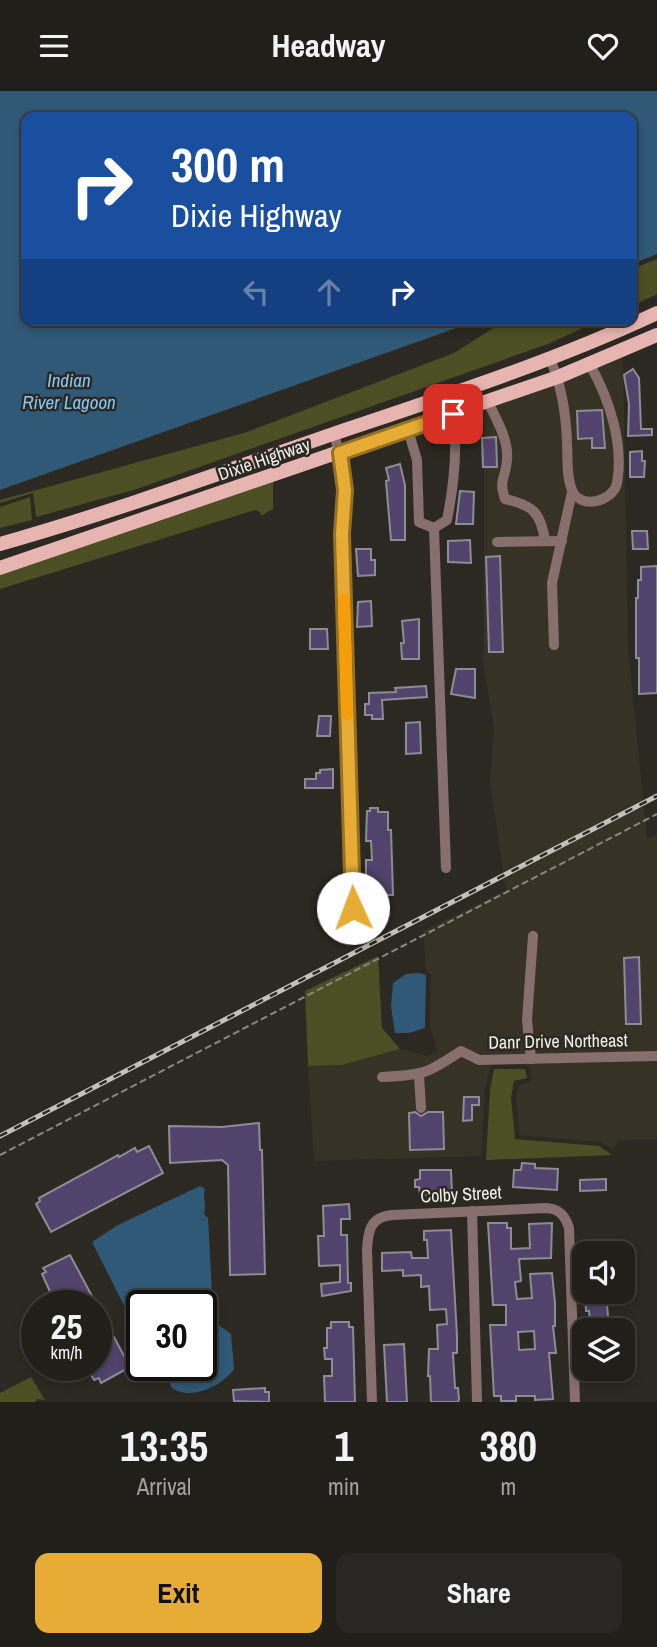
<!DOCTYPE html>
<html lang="en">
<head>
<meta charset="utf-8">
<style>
  body { margin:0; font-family:"Archivo Narrow",sans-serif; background:#292723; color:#f1f3f6; height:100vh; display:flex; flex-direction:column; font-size:26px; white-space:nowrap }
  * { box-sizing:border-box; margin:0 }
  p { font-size:23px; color:#a2a2a2 }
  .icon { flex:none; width:38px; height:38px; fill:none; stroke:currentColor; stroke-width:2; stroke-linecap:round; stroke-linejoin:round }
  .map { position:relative; height:1311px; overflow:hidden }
  .details { display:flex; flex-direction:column; background:#211f1a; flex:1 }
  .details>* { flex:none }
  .hud { position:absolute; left:21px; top:21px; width:616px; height:214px; border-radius:14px; box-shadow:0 4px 10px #0003,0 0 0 2px #3e3d39; background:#1a4fa0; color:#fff; overflow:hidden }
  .tools { position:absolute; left:572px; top:1150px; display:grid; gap:14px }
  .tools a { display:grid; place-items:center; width:63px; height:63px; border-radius:14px; background:#211f1a; box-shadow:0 4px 10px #0003,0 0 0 2px #3e3d39; font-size:35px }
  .speed { position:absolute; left:21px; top:1199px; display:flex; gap:14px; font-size:35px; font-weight:700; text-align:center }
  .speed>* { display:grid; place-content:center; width:91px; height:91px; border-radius:50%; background:#211f1a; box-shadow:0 4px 10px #0003,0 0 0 2px #3e3d39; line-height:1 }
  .speed small { font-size:18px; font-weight:400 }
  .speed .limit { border:4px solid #111; border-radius:10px; background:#fff; color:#111 }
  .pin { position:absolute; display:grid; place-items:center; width:60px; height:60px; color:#fff; margin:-30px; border-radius:14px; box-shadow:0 4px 10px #0006 }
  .me { position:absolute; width:77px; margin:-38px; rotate:358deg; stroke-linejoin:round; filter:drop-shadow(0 0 5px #0008) }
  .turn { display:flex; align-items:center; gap:24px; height:147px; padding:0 35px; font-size:32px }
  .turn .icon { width:91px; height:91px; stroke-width:2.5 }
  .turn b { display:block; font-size:49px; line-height:60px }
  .lanes { display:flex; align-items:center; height:66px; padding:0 35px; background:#0003; justify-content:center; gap:35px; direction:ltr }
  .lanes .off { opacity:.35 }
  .eta { display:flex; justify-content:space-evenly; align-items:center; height:119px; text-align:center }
  .eta b { font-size:42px; font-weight:700; line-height:49px }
  .action { display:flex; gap:14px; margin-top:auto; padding:14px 35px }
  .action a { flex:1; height:80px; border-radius:14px; background:#e6ac36; color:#111; font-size:28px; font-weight:700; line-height:80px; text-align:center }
  .action a+a { background:#292723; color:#f1f3f6 }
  header { display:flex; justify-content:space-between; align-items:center; height:91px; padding:0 35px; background:#211f1a; font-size:32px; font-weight:700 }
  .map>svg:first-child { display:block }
  .built { fill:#373226 }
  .green { fill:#4c4e23 }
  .water { fill:#2f5977 }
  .building { fill:#51436c; stroke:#8d8b93; stroke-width:2; fill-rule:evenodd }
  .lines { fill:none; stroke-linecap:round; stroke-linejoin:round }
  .path { stroke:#8a8781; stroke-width:2; stroke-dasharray:7 3.5; stroke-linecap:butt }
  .minor { stroke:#876f6d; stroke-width:10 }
  .major { stroke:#e7b5b1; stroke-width:14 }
  .rail-casing { stroke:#c4c1bc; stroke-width:5 }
  .rail { stroke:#2c2922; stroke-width:2.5; stroke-dasharray:8; stroke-linecap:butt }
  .route-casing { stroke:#967023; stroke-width:18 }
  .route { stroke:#e6ac36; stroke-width:12 }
  .slow { stroke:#f59e0b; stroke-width:12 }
  .labels { text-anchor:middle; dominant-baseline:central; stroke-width:5; stroke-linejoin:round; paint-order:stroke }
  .street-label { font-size:18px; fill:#f1efea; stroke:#2c2922 }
  .water-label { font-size:19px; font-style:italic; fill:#84c7fa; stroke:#2c2922 }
</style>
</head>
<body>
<header><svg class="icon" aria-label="menu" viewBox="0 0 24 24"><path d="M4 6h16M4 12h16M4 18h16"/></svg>Headway<svg class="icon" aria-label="heart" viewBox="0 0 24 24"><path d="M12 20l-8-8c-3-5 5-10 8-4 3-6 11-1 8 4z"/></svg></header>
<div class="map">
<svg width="657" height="1311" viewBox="0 0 657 1311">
  <rect width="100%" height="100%" fill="#2c2922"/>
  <path class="built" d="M623,266L628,557L647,748L657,743V1048L618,1049L613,1058L599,1051L520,1044L516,1007L519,994L532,989L530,977L525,974L494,973L490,976L485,998L481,1065L314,1070L308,975L342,974L400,958L428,965L438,960L430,937L431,884L426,880L423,840L506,799L490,692L494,636L482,566L484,562V317Z"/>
  <g class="green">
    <path d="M657,168V203L632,215V178Z"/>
    <path d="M506,229H600L548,253L137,398L36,426L33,402L0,412V409L244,342L454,262Z"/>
    <path d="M273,390V418L261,425L260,421L255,419L0,498V483Z"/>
    <path d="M30,406L32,429L0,437V416Z"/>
    <path d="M378,865L382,937L400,958L342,974L308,975L305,900Z"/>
    <path d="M494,978H525L527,987L514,990L511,1007L515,1048L599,1055L612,1064L486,1069L490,999Z"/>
    <path d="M31,1286L45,1309L37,1308L35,1311H0V1302Z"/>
  </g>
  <g class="water">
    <path d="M0,0H657V163L632,173V26H26V229H479L0,399Z"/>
    <path d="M419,882L426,884L425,937L409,942H395L391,915L393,892L406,883Z"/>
    <path d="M200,1095L205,1098C202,1106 207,1114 204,1123L208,1127L213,1221L216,1232L231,1243L234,1278C223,1295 190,1310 172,1297L163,1278L158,1274H201V1214H142V1250L92,1151L118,1134Z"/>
  </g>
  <g class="building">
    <path d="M633,278L639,287L641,338H652V344L628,345L629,313L624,284Z"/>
    <path d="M602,319L605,357H592V347L578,348L577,320Z"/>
    <path d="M496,346L497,376H483L482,347Z"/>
    <path d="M642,360V370H645L644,386H630V361Z"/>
    <path d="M400,373L405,394V449H391L386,390L389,389L386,377Z"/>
    <path d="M460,400L474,401L473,433H456Z"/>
    <path d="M632,440H647L648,458H633Z"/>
    <path d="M470,449L471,472L448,471V450Z"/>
    <path d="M356,458H371V469H375V484L358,485Z"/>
    <path d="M500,465L503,561H489L486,466Z"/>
    <path d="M657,475V602L639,603V567H636V507H638V489H641V476Z"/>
    <path d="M371,510L372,535L357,536L358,511Z"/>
    <path d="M419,528V568H402L401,552H404L402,530Z"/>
    <path d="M310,538H327L328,558H310Z"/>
    <path d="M456,578H475V607L451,603Z"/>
    <path d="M426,595L427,606L382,609L383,628H372V624H365V613H369V602L396,601L395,597Z"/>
    <path d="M319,625H331L330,645H317Z"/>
    <path d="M420,631L421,662L406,663V632Z"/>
    <path d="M333,678V697H305V688H316V682H320V679Z"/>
    <path d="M370,717H378V721H388V739H391L393,804H366V769H372L371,750H366L367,720H370Z"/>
    <path d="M639,866L641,933H626L624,867Z"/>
    <path d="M464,1006H479V1014H472V1029L463,1030Z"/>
    <path d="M415,1021L421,1025L428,1021H443L444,1058L410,1059L409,1022Z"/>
    <path d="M259,1032L260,1059H262L265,1183L230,1184L228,1074L222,1069L170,1072L169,1035L222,1036Z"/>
    <path d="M149,1055L163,1082L51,1141L36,1113L40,1110L39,1107L118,1064L119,1066L135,1057L137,1061Z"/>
    <path d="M522,1072L535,1073V1077L558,1078L557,1099L513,1096L514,1079H521Z"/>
    <path d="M420,1079H451L452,1104H420L419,1096H415V1089L420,1088Z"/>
    <path d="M606,1088V1099L580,1100V1089Z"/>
    <path d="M349,1113L350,1128H341V1144H347L348,1192H351V1200L322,1205L321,1193L340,1191V1174L319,1175L318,1145H324L323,1115Z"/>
    <path d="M488,1132H507V1137H511V1158L530,1157L529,1133L552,1132L551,1167L519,1168L521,1190L515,1191L517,1208L532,1207L530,1183L552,1182L555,1212V1235H553L556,1262H549L553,1308L535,1309V1305H516V1310H501V1305H494L490,1234H506V1214H493ZM534,1240L535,1258L519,1259L518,1241Z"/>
    <path d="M451,1139L457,1245V1262H453L455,1297H458L459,1308L458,1311H431L430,1285H428L429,1258H438L437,1234L447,1233L446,1218L430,1219L429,1195L421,1196V1184L403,1185V1179L382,1180V1162L411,1161L412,1167H428L427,1149H424V1140Z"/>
    <path d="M70,1164L130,1276L101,1292L99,1287L94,1289L90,1282L92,1281L90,1277L96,1274V1214H56L42,1183L46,1181L43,1177Z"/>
    <path d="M585,1200H606L609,1239H591L589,1220H586Z"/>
    <path d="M331,1231H349V1236H353L355,1311H325L324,1285H332V1268H325L324,1257H327V1237H331Z"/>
    <path d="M404,1253L407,1311H387L384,1254Z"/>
    <path d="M265,1297V1301H269V1311L234,1310L233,1299Z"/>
  </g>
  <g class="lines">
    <path class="path" d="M0,1064L657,723"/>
    <g class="minor">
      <path d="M550,268C562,295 566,322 567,351C568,367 566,385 572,399C580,419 613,411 617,392C624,353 609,307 590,274"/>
      <path d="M488,311C496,328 509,349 507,369C506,388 498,387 505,408C532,414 541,421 545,450"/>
      <path d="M408,339L417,369L419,431L434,437L446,777"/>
      <path d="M334,343C345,380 345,405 342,443L353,817"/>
      <path d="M434,437L447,429C454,394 458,358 453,323"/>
      <path d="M497,451L562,450"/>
      <path d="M554,554L552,492L572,401"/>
      <path d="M531,968L527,929L533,845"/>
      <path d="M419,984L421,1017"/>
      <path d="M382,986C423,984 427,983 461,960L479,969L657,965"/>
      <path d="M472,1120L477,1311"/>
      <path d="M372,1311L367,1159C368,1140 370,1126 392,1124L546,1117C559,1118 565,1124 569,1137L575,1311"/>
    </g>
    <g class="major">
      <path d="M0,453C113,421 223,381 333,343C443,306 552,271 657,222"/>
      <path d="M0,477L558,286L657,244"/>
    </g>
    <g class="rail-casing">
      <path id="rail" d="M0,1045L657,705"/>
    </g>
    <use href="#rail" class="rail"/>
  </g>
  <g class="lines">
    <g class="route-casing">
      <path id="route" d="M353,817L342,443L345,399L340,362L453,323"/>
    </g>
    <use href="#route" class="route"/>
    <path class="slow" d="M344,508L347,623"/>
  </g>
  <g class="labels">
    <g class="street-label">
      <text transform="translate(264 368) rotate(-19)">Dixie Highway</text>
      <text transform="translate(558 950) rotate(-1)">Danr Drive Northeast</text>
      <text transform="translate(461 1103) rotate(-3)">Colby Street</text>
    </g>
    <g class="water-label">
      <text x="69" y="289">Indian<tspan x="69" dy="22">River Lagoon</tspan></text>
    </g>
  </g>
</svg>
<div class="tools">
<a><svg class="icon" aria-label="sound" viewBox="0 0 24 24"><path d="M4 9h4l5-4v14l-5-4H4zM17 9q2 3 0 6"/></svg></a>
<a><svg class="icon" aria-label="layers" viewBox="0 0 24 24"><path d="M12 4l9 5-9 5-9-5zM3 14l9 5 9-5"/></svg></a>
</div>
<div class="speed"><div>25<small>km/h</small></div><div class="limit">30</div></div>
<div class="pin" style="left:453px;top:323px;background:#d93025"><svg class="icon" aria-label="arrive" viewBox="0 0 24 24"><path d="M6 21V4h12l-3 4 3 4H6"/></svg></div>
<svg class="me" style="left:353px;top:817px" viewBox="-20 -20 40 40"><circle r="19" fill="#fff"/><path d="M0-13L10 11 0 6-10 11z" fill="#e6ac36"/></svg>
<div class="hud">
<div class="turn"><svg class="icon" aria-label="right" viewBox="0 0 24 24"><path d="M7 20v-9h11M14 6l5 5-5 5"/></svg><div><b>300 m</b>Dixie Highway</div></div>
<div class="lanes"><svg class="icon off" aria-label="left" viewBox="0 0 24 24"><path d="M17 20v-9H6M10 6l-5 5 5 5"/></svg><svg class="icon off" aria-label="ahead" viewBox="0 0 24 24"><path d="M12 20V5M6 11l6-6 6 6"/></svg><svg class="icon" aria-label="right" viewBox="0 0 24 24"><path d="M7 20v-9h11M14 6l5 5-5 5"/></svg></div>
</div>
</div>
<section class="details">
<div class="eta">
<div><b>13:35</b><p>Arrival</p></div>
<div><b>1</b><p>min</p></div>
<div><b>380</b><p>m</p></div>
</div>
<div class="action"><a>Exit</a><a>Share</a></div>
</section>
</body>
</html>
